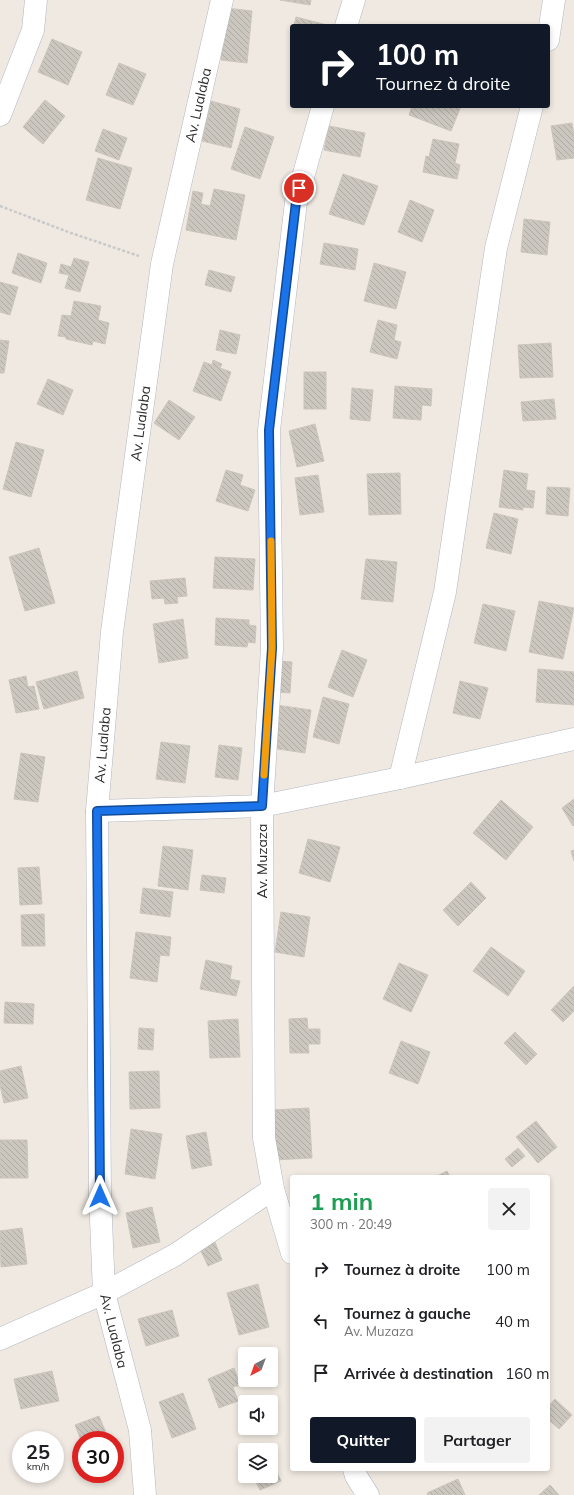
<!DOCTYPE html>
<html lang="fr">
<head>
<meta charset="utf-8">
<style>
  body { margin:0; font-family:Mulish,sans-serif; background:#f2f2f2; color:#202124; height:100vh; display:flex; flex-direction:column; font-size:15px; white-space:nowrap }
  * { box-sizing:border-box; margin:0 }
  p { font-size:13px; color:#757577 }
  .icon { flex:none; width:22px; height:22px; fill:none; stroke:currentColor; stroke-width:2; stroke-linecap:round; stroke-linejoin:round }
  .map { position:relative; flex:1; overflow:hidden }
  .side { position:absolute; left:290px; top:1175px; width:260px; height:296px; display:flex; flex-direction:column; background:#fff; border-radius:4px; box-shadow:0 2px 6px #0003 }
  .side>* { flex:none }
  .guide { position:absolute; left:290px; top:24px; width:260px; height:84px; border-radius:4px; box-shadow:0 2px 6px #0003; background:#111827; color:#fff; overflow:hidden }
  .needle { width:26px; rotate:221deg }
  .buttons { position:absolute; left:238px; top:1347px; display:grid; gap:8px }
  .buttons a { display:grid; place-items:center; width:40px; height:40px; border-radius:4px; background:#fff; box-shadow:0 2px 6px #0003; font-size:20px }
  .speed { position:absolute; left:12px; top:1431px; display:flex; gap:8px; font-size:20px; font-weight:700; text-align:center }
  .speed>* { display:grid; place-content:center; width:52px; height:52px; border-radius:50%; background:#fff; box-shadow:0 2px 6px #0003; line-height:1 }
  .speed small { font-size:10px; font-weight:400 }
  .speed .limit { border:6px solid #d22; background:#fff; color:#111 }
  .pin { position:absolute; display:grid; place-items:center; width:34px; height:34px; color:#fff; margin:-17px; border:2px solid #fff; border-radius:50%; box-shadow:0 1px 4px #0007 }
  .me { position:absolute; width:44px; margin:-22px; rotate:0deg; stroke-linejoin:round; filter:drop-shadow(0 0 3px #0008) }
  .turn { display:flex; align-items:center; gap:14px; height:84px; padding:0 20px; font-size:18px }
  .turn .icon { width:52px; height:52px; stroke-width:2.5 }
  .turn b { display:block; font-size:28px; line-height:34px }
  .round { display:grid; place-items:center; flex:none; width:42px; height:42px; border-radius:4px; background:#f2f2f2 }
  .head { display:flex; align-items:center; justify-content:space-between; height:68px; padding:0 20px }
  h1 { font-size:24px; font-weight:700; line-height:30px; color:#1e9e55 }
  .action { display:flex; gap:8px; margin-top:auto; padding:8px 20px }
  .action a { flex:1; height:46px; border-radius:4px; background:#111827; color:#fff; font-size:16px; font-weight:700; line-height:46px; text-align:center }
  .action a+a { background:#f2f2f2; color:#202124 }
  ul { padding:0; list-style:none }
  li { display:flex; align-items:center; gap:12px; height:52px; padding:0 20px }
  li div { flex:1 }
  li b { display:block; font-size:15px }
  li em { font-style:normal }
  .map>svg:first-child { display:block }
  .building { fill:url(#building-back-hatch); stroke:#cbc5ba }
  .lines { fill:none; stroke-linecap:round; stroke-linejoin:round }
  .street-casing { stroke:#b4b7c1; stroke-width:23 }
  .path { stroke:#c9c9c9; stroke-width:2.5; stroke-dasharray:3 2; stroke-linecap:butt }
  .street { stroke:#fff; stroke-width:22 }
  .route-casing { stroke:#114b97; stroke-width:10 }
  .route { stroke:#1a73e8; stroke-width:7 }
  .slow { stroke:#f59e0b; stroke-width:7 }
  .labels { text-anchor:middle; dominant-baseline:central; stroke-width:4; stroke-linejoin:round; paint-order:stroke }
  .street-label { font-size:14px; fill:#2e2e2e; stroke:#fff }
</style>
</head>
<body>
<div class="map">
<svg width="574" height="1495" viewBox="0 0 574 1495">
  <defs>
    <pattern id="building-back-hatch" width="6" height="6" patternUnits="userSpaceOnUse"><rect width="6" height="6" fill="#cbc7bf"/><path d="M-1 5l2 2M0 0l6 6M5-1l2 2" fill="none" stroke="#afaba4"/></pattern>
  </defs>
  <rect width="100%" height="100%" fill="#efe9e1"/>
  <g class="building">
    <path d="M280,0H311L310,5Z"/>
    <path d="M226,8L252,11L247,63L221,60Z"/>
    <path d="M296,17L331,26H294Z"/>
    <path d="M52,39L82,52L68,85L38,72Z"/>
    <path d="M119,63L146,74L133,105L106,95Z"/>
    <path d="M45,100L65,116L43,144L23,127Z"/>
    <path d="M211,101L240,109L231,148L202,141Z"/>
    <path d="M412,106H461L451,131L409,115Z"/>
    <path d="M572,123L574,135V158L557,160L551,126Z"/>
    <path d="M329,126L365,133L360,157L324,150Z"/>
    <path d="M245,127L274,137L260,179L231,169Z"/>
    <path d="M103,129L127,138L119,160L95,151Z"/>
    <path d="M433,139L459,144L455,163L460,165L457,179L423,172L426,156L429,157Z"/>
    <path d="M98,158L132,168L120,209L86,200Z"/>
    <path d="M343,174L378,186L364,225L329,214Z"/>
    <path d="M214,189L245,195L236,240L186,230L193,191L203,193L201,204L210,206Z"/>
    <path d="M410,200L434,210L422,242L398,232Z"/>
    <path d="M524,219L550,222L547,255L521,252Z"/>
    <path d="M324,243L358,249L355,270L320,264Z"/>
    <path d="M18,253L47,263L41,283L12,273Z"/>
    <path d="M74,258L89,262L80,292L65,288L69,275L59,273L61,264L71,267Z"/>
    <path d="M374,263L406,272L396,309L364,301Z"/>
    <path d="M209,270L235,277L231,292L205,285Z"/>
    <path d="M0,282L18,287L10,315L0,312Z"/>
    <path d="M74,301L101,306L98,320L109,323L105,344L93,341L92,345L66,339V337L58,336L62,315L71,316Z"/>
    <path d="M378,320L397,325L394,340L401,342L397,359L370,352Z"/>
    <path d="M220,330L240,335L236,354L216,350Z"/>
    <path d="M0,340L9,341L4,373H0Z"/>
    <path d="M551,343L553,377L520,378L518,345Z"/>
    <path d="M213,360L222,364L220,368L231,372L221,401L193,391L204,362L212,365Z"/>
    <rect x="304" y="372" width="22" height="37"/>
    <path d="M48,379L73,390L63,415L37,404Z"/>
    <path d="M395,386L432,389L431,406L422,405L421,420L393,418Z"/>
    <path d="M352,388L373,390L370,421L350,419Z"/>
    <path d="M554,399L556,419L523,421L521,402Z"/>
    <path d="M169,400L195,417L179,440L154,423Z"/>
    <path d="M315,424L324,461L297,467L289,431Z"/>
    <path d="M16,442L44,450L31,497L3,489Z"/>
    <path d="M226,470L243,475L240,485L255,490L248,511L216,501Z"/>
    <path d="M504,470L528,474L526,490L535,491L533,508L523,507V510L499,507Z"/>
    <path d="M400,473L401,514L369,515L367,474Z"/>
    <path d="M318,475L324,512L300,515L295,478Z"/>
    <path d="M547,487L570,488L568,516L546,514Z"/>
    <path d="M494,513L518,519L511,554L486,548Z"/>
    <path d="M39,548L55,603L25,611L9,557Z"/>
    <path d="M215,557L255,559L253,590L213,588Z"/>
    <path d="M366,559L397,562L393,602L361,599Z"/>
    <path d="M185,578L187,596L177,597L178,603L165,604L164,598L152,599L150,581Z"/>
    <path d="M539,601L574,608L563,659L529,652Z"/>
    <path d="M483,604L515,611L506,651L474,643Z"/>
    <path d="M216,618L249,620V625L256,626L255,643L248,642L247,647L215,645Z"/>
    <path d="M183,619L188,658L159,663L153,624Z"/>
    <path d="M342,650L367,660L353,697L328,687Z"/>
    <path d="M277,661L292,662L290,693L275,692Z"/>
    <path d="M538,669L574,672V705L536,702Z"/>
    <path d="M77,671L84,698L44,709L36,682Z"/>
    <path d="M26,676L28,687L34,686L39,709L16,713L9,680Z"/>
    <path d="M460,681L488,688L480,719L453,713Z"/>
    <path d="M323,697L349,704L339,744L313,737Z"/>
    <path d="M276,705L311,710L305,753L271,748Z"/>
    <path d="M161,742L190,746L185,783L156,779Z"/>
    <path d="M219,745L242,748L238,780L215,777Z"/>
    <path d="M21,753L45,757L38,802L14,799Z"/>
    <path d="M574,799V825L573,826L562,808Z"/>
    <path d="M501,800L533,827L506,860L473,833Z"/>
    <path d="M308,839L340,847L330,882L299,873Z"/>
    <path d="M163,846L193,850L188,890L158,886Z"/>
    <path d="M574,850V861L571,851Z"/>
    <path d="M39,867L42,904L20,905L18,868Z"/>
    <path d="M202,875L226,878L224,893L200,890Z"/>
    <path d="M471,882L486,898L458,926L443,910Z"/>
    <path d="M143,888L173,892L170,917L140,913Z"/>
    <path d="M281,912L310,917L304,957L275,952Z"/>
    <path d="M44,914L45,946H22L21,915Z"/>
    <path d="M136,932L171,937L169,956L160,955L157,982L130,978Z"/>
    <path d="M491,947L525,971L508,996L473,971Z"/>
    <path d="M206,960L232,966L230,979L240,981L236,996L200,989Z"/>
    <path d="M399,963L428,975L411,1012L383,999Z"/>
    <path d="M574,986V1011L563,1022L551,1010Z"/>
    <path d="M5,1002L34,1004L33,1024L4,1023Z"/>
    <path d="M307,1018L308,1029H320V1044H308L309,1053H290L289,1019Z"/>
    <path d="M238,1019L240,1057L210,1058L208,1021Z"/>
    <path d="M139,1028L154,1029L153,1050L138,1049Z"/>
    <path d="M515,1032L537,1054L526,1065L504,1043Z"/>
    <path d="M401,1041L430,1052L418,1084L389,1073Z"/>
    <path d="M21,1066L28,1098L4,1103L0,1085V1071Z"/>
    <path d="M159,1071L160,1108L130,1109L129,1072Z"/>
    <path d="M309,1108L312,1158L274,1160L271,1110Z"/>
    <path d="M536,1121L557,1147L538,1163L516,1137Z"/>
    <path d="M131,1129L162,1134L155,1179L125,1174Z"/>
    <path d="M206,1132L212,1165L192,1169L186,1136Z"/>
    <path d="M0,1140H27L28,1178H0Z"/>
    <path d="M518,1148L525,1156L512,1167L505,1159Z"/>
    <path d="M447,1171L450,1177H435Z"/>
    <path d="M152,1207L160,1242L133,1248L126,1213Z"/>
    <path d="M22,1228L27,1264L1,1267L0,1231Z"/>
    <path d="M215,1242L222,1260L208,1266L200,1249Z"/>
    <path d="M258,1284L269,1327L239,1335L227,1293Z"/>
    <path d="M172,1310L179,1336L146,1346L138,1319Z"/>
    <path d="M234,1368L240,1385L233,1387L238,1401L219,1408L208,1379Z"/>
    <path d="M52,1371L59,1401L21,1409L14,1379Z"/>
    <path d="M183,1393L196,1429L172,1438L159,1402Z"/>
    <path d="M555,1399L572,1415L559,1429L548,1419V1407Z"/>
    <path d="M99,1416L109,1440H81L75,1425Z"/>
    <path d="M264,1443L267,1450H249Z"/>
    <path d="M271,1459L281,1481L260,1490L253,1476H271Z"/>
    <path d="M458,1479L465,1495H428L427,1493Z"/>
    <path d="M550,1485L559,1495H539Z"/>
  </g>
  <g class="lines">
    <g class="street-casing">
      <g id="street">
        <path d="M346,26L354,0"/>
        <path d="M548,40L554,0"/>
        <path d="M0,115L33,30L36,0"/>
        <path d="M400,778L445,592L496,248L532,106"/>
        <path d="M97,811L262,806L400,778L574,739"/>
        <path d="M292,1253L273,1189L264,1138L262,806L272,649L269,430L296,202L323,106"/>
        <path d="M0,1339L104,1293L175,1255L273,1189"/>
        <path d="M354,1469L356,1476L368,1495"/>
        <path id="s1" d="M145,1495L140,1430L104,1293L100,1195L97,811L112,632L162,264L222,0"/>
      </g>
    </g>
    <path class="path" d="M0,206L71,233L139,256"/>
    <use href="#street" class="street"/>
  </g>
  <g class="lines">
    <g class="route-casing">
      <path id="route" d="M100,1196L97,811L262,806L272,648L269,430L296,202L299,188"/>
    </g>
    <use href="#route" class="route"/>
    <path class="slow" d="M264,775L272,648L271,541"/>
  </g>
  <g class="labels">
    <g class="street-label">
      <text stroke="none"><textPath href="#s1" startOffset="1403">Av. Lualaba</textPath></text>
      <text stroke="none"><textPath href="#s1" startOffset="1079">Av. Lualaba</textPath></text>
      <text stroke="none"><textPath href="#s1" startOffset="755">Av. Lualaba</textPath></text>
      <text transform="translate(262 861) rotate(-90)">Av. Muzaza</text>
      <text transform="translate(114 1331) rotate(76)">Av. Lualaba</text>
    </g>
  </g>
</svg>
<div class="buttons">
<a><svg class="needle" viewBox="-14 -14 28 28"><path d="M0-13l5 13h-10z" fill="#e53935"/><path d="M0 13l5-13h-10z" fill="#757577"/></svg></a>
<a><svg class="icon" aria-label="sound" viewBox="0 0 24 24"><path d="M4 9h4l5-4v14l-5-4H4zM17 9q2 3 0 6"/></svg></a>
<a><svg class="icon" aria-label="layers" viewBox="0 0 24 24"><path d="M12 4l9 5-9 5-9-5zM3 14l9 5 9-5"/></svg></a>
</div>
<div class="speed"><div>25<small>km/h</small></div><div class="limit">30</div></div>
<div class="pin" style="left:299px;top:188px;background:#d93025"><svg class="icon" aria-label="arrive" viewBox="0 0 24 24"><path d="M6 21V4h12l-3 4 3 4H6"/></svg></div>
<svg class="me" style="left:100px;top:1196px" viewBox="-20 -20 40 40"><path d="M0-17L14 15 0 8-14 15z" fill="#1a73e8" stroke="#fff" stroke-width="4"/></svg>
<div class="guide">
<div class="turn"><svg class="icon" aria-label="right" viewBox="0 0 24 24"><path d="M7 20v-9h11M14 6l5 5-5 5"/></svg><div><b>100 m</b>Tournez à droite</div></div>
</div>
<section class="side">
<div class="head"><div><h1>1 min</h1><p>300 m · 20:49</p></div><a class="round"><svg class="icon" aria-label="close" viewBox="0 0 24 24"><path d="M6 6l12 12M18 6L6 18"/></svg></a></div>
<ul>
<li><svg class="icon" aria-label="right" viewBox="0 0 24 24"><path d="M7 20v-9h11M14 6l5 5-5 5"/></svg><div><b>Tournez à droite</b></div><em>100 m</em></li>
<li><svg class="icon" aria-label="left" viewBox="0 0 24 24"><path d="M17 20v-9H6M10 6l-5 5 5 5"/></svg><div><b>Tournez à gauche</b><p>Av. Muzaza</p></div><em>40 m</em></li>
<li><svg class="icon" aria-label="arrive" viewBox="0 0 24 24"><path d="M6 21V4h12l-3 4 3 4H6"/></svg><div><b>Arrivée à destination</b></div><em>160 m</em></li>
</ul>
<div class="action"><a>Quitter</a><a>Partager</a></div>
</section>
</div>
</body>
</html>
